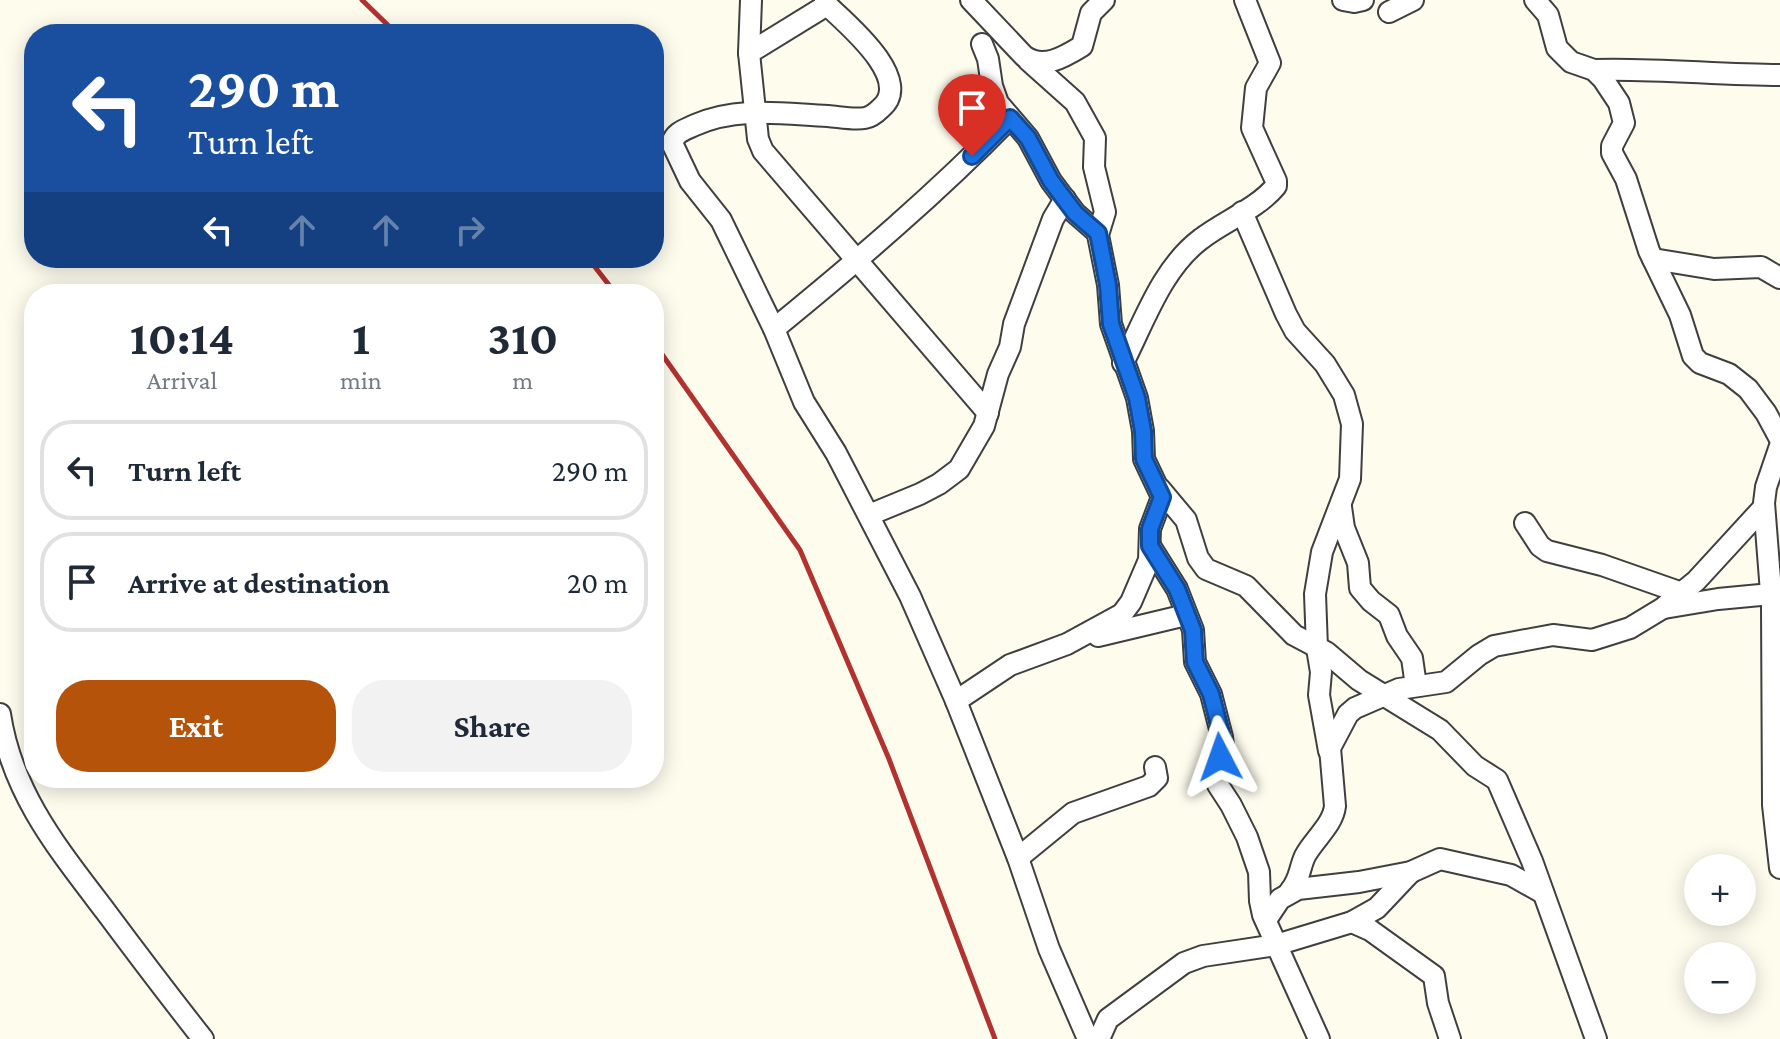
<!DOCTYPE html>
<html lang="en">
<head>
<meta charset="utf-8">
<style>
  body { margin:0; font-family:"Crimson Pro",serif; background:#f2f2f3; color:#1f2937; height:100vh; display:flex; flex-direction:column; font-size:30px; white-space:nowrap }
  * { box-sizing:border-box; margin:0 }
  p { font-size:26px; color:#747a83 }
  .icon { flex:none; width:44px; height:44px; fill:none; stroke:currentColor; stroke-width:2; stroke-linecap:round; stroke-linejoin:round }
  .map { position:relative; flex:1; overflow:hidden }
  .panel { position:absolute; left:24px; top:284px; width:640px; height:504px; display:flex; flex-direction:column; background:#fff; border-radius:32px; box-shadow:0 4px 20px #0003 }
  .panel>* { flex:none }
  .hud { position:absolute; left:24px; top:24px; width:640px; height:244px; border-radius:32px; box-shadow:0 4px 20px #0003; background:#1a4fa0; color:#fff; overflow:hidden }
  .tools { position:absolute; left:1684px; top:854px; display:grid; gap:16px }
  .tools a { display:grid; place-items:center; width:72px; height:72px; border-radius:50%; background:#fff; box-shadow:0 4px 20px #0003; font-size:40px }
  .pin { position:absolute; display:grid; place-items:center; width:68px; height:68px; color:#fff; margin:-82px -34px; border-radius:50% 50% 50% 0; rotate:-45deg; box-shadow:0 0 8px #0007 }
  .pin .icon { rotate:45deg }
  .me { position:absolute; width:88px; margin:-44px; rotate:356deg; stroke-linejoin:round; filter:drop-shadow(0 0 6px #0008) }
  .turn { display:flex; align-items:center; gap:28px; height:168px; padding:0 32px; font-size:36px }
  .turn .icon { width:104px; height:104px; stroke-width:2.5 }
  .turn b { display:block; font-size:56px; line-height:68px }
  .lanes { display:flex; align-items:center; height:76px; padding:0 32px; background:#0003; justify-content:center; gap:40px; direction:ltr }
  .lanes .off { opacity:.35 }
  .eta { display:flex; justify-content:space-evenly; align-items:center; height:136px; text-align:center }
  .eta b { font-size:48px; font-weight:700; line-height:56px }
  .action { display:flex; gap:16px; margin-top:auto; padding:16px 32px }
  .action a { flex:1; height:92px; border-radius:32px; background:#b45309; color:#fff; font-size:32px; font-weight:700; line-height:92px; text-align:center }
  .action a+a { background:#f2f2f3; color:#1f2937 }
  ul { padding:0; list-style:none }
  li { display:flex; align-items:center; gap:24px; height:100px; margin:0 16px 12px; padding:0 16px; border:4px solid #e0e1e3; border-radius:32px }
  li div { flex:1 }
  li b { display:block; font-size:30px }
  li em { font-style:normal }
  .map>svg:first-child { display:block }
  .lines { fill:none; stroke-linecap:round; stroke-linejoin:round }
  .minor-casing { stroke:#3f3f3f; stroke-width:24 }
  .minor { stroke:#fff; stroke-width:20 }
  .rail { stroke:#b2322f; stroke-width:5 }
  .route-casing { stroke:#114b97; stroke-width:20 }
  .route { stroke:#1a73e8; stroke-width:14 }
</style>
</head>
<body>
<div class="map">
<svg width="1780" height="1039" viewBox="0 0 1780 1039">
  <rect width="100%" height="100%" fill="#fefced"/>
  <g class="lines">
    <g class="minor-casing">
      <g id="minor">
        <path d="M751,0L749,53L758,139L763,151L988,413"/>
        <path d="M971,0L1024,56C1043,70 1064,57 1082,46L1091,13L1104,0"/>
        <path d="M1343,0L1354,2L1363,0"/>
        <path d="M1535,0L1548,15L1557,48L1571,62L1594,70L1603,79L1619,103L1624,123L1612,146V153L1626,179L1649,251L1680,315L1693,356L1700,363L1729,374L1748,389L1766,413L1780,439"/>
        <path d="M827,5C846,23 915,80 881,108C877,112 871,117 865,118C854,120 840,117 828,116C783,114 738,106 695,125C685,130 675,132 672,143L690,181L721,220L774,329L804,402L836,453L910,596L956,701L1018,858L1049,949L1088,1039"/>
        <path d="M1389,12L1413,0"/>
        <path d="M982,44L988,59L992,86L998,103L1028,138L1051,181L1075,213L1098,233"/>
        <path d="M749,53L827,5L825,0"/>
        <path d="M1594,70C1656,68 1718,75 1780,75"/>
        <path d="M1242,212L1286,314L1295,331L1325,364L1344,395L1352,424L1350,479L1322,552L1315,594L1317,648L1321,672L1319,695L1329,751"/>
        <path d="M1653,259L1714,269L1761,267L1780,278"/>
        <path d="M774,329C856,262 936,194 1010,118"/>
        <path d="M1123,363C1144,322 1162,268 1201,239C1224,221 1257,209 1276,186V181L1252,128L1256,88L1270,63L1245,0"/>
        <path d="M1780,446L1766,487L1764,503L1772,605L1773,805L1780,868"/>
        <path d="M1160,489L1186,520L1198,558L1206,569L1246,586L1294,635L1326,652L1359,680L1440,730L1475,766L1497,780L1532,861L1596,1039"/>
        <path d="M1341,507L1344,528L1358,563L1360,588L1371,601L1389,615L1397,636L1412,658L1416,686"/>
        <path d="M869,515L920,494L939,484L959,469L984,426L998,374L1010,347L1014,324L1053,219L1065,199"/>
        <path d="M1525,523L1540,546L1547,551L1602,565L1682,593"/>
        <path d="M1150,546L1177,589L1193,630L1195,662L1211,694L1222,737L1223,746L1216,772L1218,785L1231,805L1247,837L1259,872L1260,901L1263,915L1319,1039"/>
        <path d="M1664,608L1718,599L1771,594"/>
        <path d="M1098,636L1186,615"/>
        <path d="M956,701L1010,665L1067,644L1122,614L1131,602L1149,560L1150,529L1162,497L1144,459L1143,431L1137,398L1111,324L1108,285L1098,235L1105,212L1094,167L1095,138L1075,102L1028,60"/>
        <path d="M0,714C12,794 59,850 106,912C138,955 170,997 203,1039"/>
        <path d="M1018,858L1073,813L1149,786L1157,778L1155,767"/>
        <path d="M1290,891C1300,880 1299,869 1305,856C1314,839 1333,825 1335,806L1330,748L1348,714L1355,708L1399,689L1446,682L1479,655L1494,646L1553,635L1592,640L1630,628L1663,608L1696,581L1764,507"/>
        <path d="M1266,920L1280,899L1298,889L1359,882L1411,872L1440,859L1511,875L1543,893"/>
        <path d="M1352,922L1370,930L1434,976L1438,1003L1450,1039"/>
        <path d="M1099,1039L1108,1019L1184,963L1203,956L1276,945L1352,922L1377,908L1411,872"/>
      </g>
    </g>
    <use href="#minor" class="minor"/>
    <g class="rail">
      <path d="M362,0L397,34"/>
      <path d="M588,258L616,294"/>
      <path d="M654,343L800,550L889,759L995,1039"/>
    </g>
  </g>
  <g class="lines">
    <g class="route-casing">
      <path id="route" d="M972,156L1010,118L1028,138L1051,181L1075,213L1098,233L1108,285L1111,324L1137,398L1143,431L1144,459L1162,497L1150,529V546L1177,589L1193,630L1195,662L1211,694L1222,737L1220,757"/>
    </g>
    <use href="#route" class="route"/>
  </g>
</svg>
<div class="tools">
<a>+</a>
<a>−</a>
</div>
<div class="pin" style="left:972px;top:156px;background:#d93025"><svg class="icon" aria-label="arrive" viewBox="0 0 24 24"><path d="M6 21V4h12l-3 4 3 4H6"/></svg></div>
<svg class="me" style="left:1220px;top:757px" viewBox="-20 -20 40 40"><path d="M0-17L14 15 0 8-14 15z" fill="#1a73e8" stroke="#fff" stroke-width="4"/></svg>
<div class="hud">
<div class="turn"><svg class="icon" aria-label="left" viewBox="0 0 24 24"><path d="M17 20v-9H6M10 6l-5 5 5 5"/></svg><div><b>290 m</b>Turn left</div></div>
<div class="lanes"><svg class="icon" aria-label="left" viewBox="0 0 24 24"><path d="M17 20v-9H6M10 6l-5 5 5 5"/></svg><svg class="icon off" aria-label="ahead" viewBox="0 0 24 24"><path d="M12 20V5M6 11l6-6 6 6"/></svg><svg class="icon off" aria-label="ahead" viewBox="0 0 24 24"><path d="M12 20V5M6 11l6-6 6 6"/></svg><svg class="icon off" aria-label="right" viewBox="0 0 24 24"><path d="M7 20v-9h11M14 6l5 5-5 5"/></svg></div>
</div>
<section class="panel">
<div class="eta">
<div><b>10:14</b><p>Arrival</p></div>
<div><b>1</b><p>min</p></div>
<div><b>310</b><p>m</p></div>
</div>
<ul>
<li><svg class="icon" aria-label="left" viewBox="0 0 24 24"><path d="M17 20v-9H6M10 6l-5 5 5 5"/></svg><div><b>Turn left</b></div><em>290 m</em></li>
<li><svg class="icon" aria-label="arrive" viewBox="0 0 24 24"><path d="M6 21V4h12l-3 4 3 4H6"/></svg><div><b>Arrive at destination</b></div><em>20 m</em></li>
</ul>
<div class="action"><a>Exit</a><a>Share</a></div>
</section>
</div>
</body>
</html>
